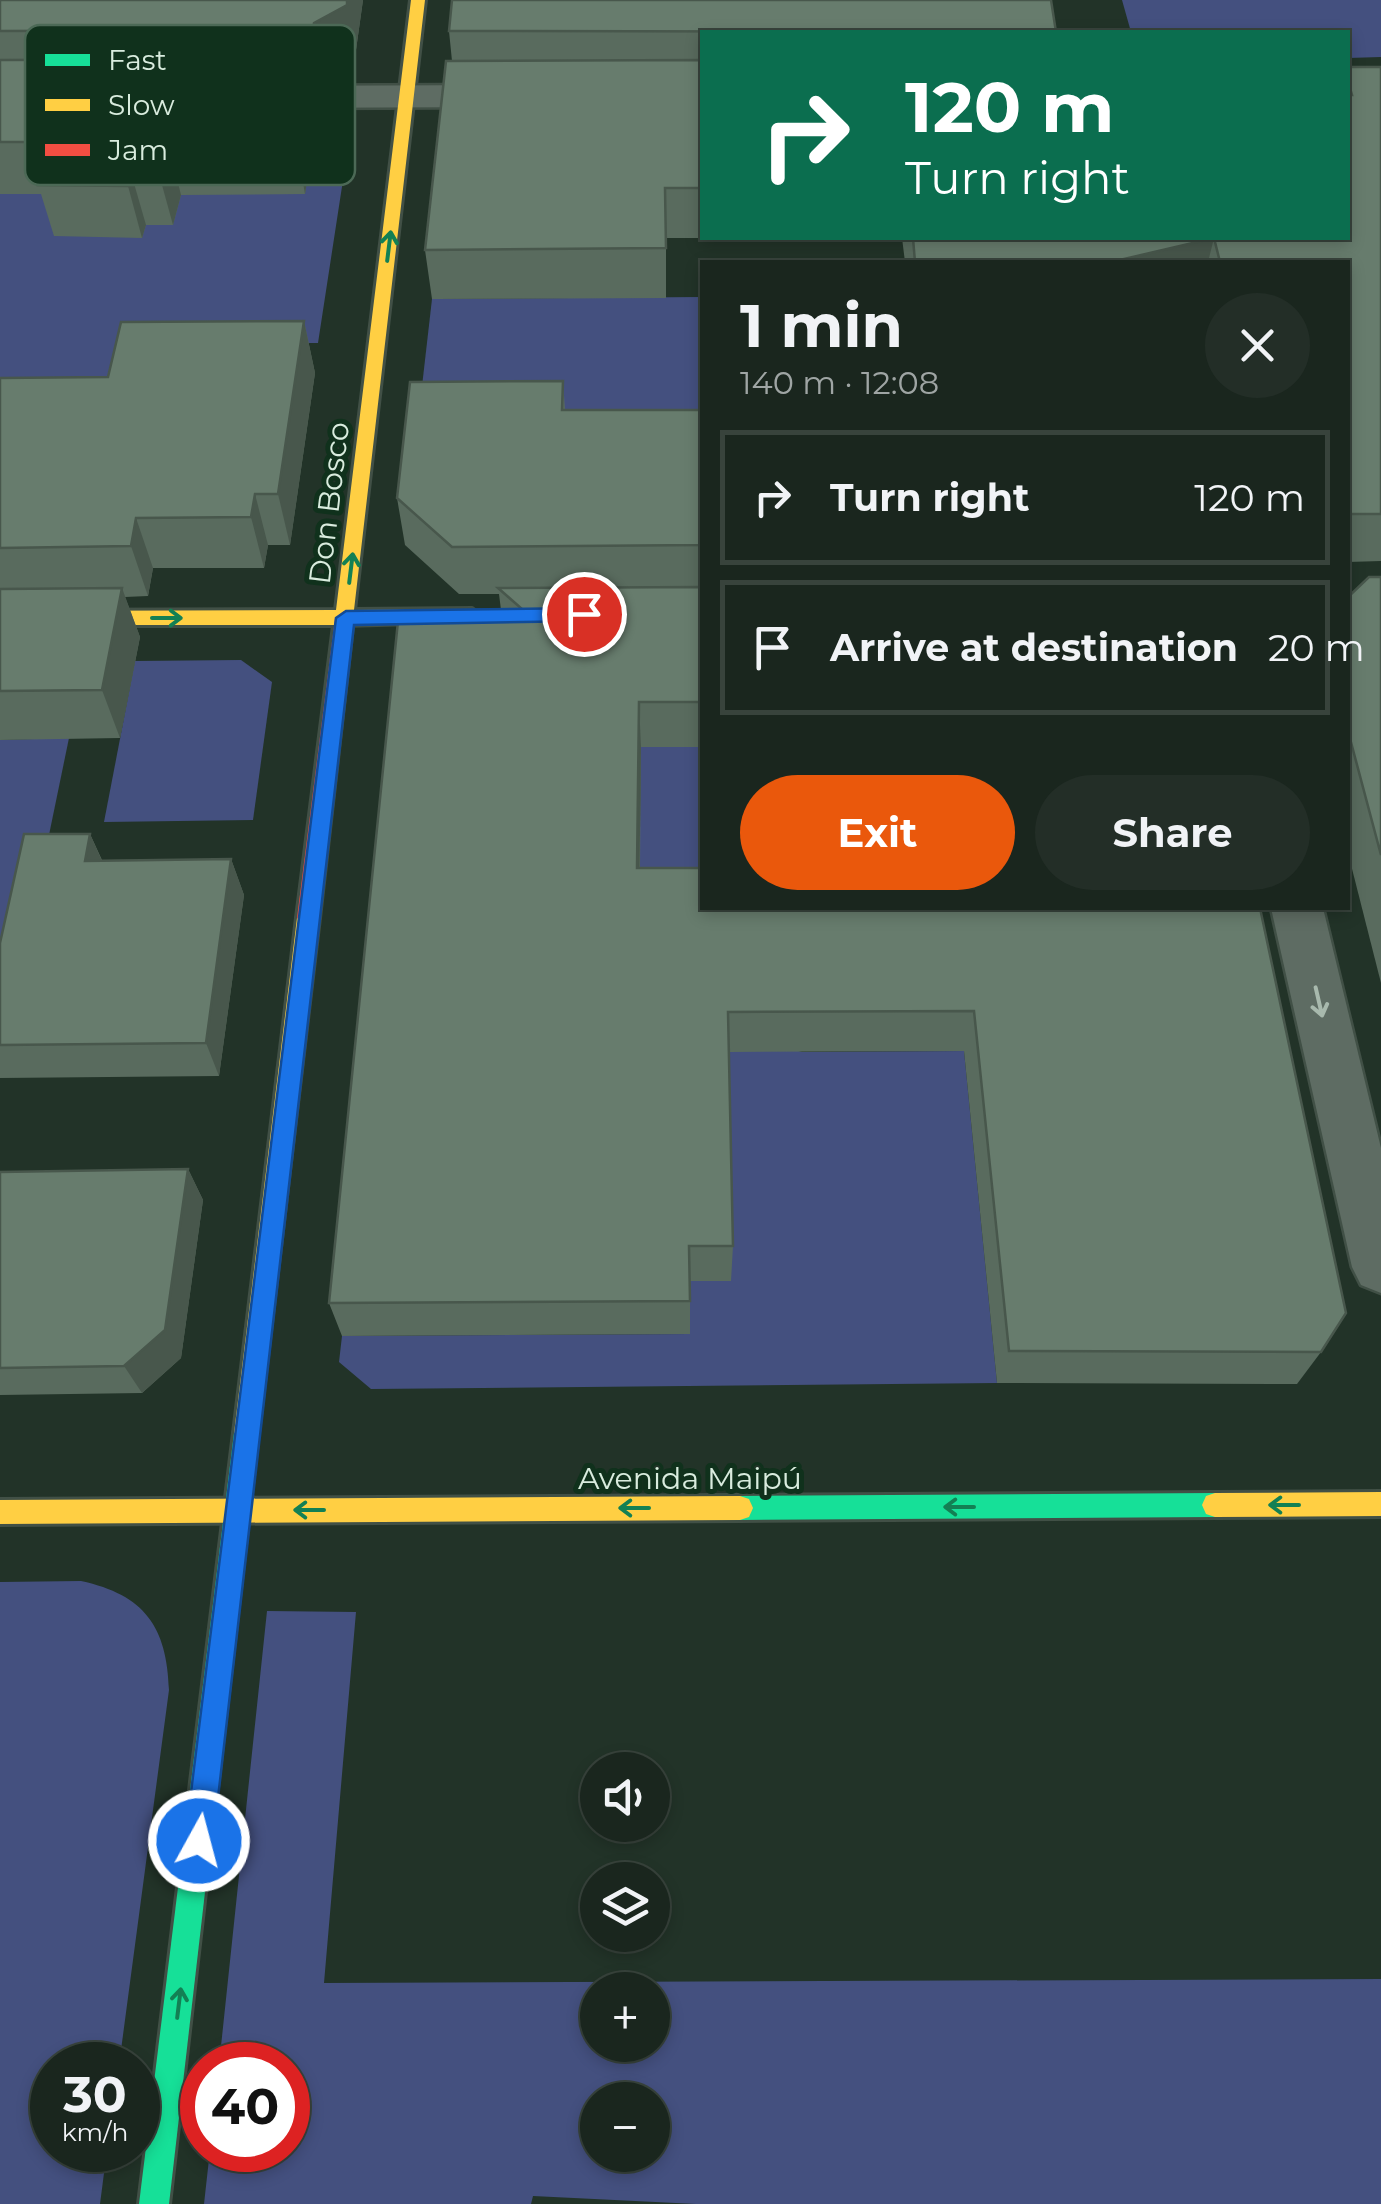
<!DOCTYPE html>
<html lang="en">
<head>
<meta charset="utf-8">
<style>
  body { margin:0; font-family:Montserrat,sans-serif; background:#232e27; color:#f1f3f6; height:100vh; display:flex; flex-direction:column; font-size:38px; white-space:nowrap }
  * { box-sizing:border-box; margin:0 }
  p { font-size:32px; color:#9fa5a4 }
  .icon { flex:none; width:55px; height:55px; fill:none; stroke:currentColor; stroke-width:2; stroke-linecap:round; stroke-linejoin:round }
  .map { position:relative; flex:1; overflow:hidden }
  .details { position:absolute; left:700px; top:260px; width:650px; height:650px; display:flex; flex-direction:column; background:#1a261e; border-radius:0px; box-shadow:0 5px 15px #0003,0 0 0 2px #38433c }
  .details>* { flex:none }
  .hud { position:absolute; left:700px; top:30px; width:650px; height:210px; border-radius:0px; box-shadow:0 5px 15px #0003,0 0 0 2px #38433c; background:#0b6e4f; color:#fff; overflow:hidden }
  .tools { position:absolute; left:580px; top:1752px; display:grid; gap:20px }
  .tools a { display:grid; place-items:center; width:90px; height:90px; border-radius:50%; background:#1a261e; box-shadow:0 5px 15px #0003,0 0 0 2px #38433c; font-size:50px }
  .speed { position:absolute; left:30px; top:2042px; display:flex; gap:20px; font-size:50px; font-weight:700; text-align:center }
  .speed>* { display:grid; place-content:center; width:130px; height:130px; border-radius:50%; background:#1a261e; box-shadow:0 5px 15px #0003,0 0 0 2px #38433c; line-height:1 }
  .speed small { font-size:25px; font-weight:400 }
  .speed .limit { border:15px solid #d22; background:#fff; color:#111 }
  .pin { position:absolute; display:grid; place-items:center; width:85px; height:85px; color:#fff; margin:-42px; border:5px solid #fff; border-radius:50%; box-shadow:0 2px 10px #0007 }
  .me { position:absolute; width:110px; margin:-55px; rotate:7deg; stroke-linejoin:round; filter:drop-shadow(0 0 8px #0008) }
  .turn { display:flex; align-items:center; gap:35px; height:210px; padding:0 40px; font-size:45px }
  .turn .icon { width:130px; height:130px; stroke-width:2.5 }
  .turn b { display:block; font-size:70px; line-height:85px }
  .round { display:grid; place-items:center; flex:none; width:105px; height:105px; border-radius:52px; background:#232e27 }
  .summary { display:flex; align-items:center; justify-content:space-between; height:170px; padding:0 40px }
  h1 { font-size:60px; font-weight:700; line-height:75px }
  .primary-button { display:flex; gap:20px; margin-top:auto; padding:20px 40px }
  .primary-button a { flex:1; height:115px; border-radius:60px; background:#ea580c; color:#fff; font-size:40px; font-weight:700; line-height:115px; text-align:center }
  .primary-button a+a { background:#232e27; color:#f1f3f6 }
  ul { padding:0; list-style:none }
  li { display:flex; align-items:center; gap:30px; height:135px; margin:0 20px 15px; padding:0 20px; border:5px solid #38433c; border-radius:0px }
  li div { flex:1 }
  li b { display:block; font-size:38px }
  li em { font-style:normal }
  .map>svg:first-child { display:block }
  .green { fill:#44507f; fill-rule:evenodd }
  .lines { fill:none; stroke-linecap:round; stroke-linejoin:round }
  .street-casing { stroke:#415046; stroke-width:5 }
  .fast-casing { stroke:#415046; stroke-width:6 }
  .slow-casing { stroke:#415046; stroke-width:6 }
  .jam-casing { stroke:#415046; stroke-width:6 }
  .street { fill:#5e6c63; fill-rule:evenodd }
  .fast { fill:#16e098; fill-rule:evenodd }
  .slow { fill:#ffcf43; fill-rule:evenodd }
  .jam { fill:#f24e42; fill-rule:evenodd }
  .wall { fill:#596b5e }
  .shaded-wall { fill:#48574c }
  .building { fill:#677c6d; stroke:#48574c; stroke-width:2.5 }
  .oneway { stroke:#138054 }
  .oneway2 { stroke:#a8b9ad }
  .route { fill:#1a73e8; stroke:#114b97; stroke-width:2.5 }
  .labels { text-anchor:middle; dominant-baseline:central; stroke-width:10; stroke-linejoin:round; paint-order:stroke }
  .street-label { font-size:30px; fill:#d9ecde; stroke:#10311c }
  .key { fill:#10311c; stroke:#4c6956; stroke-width:2.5 }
  .key-label { font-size:28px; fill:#d9ecde }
</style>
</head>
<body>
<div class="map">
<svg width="1381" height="2204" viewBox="0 0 1381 2204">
  <rect width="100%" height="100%" fill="#223328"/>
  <g class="green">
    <path d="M1122,0H1381V57L1348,58V32H1131Z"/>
    <path d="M317,122L349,141L318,343H257L124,429L0,430V153L9,124Z"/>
    <path d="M702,297V458L417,430L432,299Z"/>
    <path d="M241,660L272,682L253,820L104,822L135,661Z"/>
    <path d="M69,738L17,990H0V740Z"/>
    <path d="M641,747H702V908L639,911Z"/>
    <path d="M726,1031L802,1052L964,1051L997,1383L371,1389L339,1362L342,1336L690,1334L689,1281H731Z"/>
    <path d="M81,1581C145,1595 167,1627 169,1690L119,2065H52V2150H107L100,2204H0V1582Z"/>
    <path d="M267,1611L356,1612L324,1983L1381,1979V2204H696L533,2196L531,2204H204L210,2150H288V2065H219ZM598,1990H652V2045H598ZM652,2100V2155H598V2100Z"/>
  </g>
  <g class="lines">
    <g class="street-casing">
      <g id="street">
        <path d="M517,85L530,88L536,96L530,104L517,107L243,108L230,105L224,97L230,89L243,86Z"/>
        <path d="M1271,908H1323L1381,1148V1293L1361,1285L1352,1267Z"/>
      </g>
    </g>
    <g class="fast-casing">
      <g id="fast">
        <path d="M246,1421L255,1425L258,1433L169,2204H139L234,1433L237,1425Z"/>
        <path d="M1215,1493L1224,1496L1228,1505L1224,1514L1215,1517L740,1520L731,1517L727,1508L731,1499L740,1496Z"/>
      </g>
    </g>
    <g class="slow-casing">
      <g id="slow">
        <path d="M411,0H425L354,610L472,609L481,616L479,621L344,625H0V611L336,610Z"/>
        <path d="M308,909L319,918L258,1433L255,1441L246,1445L237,1441L234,1433L297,918Z"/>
        <path d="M1381,1492V1516L1215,1517L1206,1514L1202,1505L1206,1496L1215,1493Z"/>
        <path d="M740,1496L749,1499L753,1508L749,1517L740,1520L0,1524V1500Z"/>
      </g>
    </g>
    <g class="jam-casing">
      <path id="jam" d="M344,611L353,618L319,918L308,927L297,918L335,618Z"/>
    </g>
    <use href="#street" class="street"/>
    <use href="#fast" class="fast"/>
    <use href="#slow" class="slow"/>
    <use href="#jam" class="jam"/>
  </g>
  <g class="wall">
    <path d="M0,0H363L355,57L323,75L322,81H313L318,111L305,194L181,195L173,225H146L142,238L54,236L41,194H0Z"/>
    <path d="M452,0L1056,32H702V238H711H666V298L432,299L425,250L452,61L449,31Z"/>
    <path d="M1348,67H1381V561L1348,562V262H905L902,238H1348Z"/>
    <path d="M304,321L315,373L290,545H268L264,568H153L148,596L125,597L140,637L120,738L0,740V378L108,377Z"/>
    <path d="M563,381L565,410H702V747H641L640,868L1260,908L1321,1352L1297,1384L997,1383L964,1051L729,1052L733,1246L731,1281H690V1334L342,1336L329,1303L501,610L499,594H459L405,545L397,498Z"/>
    <path d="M1381,577V983L1348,853V597Z"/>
    <path d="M90,834L102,860L231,859L244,895L219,1076L0,1078V1081V943Z"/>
    <path d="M188,1169L203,1200L181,1358L142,1393L0,1395V1172Z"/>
  </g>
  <g class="shaded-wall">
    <path d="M347,0H363L355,57L323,75L322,81L313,30L314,23Z"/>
    <path d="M309,59L318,111L305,194L296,142Z"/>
    <path d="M168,143L181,195L173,225L159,174Z"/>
    <path d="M131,173L146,225L142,238L128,186Z"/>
    <path d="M1214,238L1208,262H1123L1124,259Z"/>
    <path d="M304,321L315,373L290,545L278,494Z"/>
    <path d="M255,494L268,545L264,568L251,517Z"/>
    <path d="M136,518L153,568L148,596L131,546Z"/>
    <path d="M122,588L140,637L120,738L102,690Z"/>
    <path d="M639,702L641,747L639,911L637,868Z"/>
    <path d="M90,834L106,870L85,861Z"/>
    <path d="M231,859L244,895L219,1076L206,1043Z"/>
    <path d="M188,1169L203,1200L181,1358L142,1393L124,1366Z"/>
  </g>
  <g class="building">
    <path d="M0,0H347V5L314,23L313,30L0,31Z"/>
    <path d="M452,0H1051L1056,32L449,31Z"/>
    <path d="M309,59L296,142L168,143L159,174L131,173L128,186L38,185L52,142H0V60Z"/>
    <path d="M702,60V188H665L666,248L425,250L446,61Z"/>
    <path d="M1348,67H1381V514H1348V262H1220L1214,238L1124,259V262H915L913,238H1348V95H1352L1348,81Z"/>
    <path d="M304,321L278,494H255L251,517L136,518L131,546L0,548V378L108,377L121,322Z"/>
    <path d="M563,381L562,410H702V545L452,547L397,498L410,382Z"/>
    <path d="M1369,577H1381V855L1348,731V597Z"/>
    <path d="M702,587V702H639L637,868H702V908H1260L1346,1313L1321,1352L1009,1351L974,1011L728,1012L733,1246H689L690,1301L329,1303L399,611L522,609L498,588Z"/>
    <path d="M122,588L102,690L0,691V589Z"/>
    <path d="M24,834H90L85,861L231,859L206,1043L0,1045V943Z"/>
    <path d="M188,1169L165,1330L124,1366L0,1368V1172Z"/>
  </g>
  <defs><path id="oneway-shaft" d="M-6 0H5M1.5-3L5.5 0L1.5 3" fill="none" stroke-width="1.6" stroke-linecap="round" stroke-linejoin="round" transform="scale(2.5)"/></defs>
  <g class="oneway">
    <use href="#oneway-shaft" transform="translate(389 246) rotate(-83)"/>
    <use href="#oneway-shaft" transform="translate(351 568) rotate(-83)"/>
    <use href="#oneway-shaft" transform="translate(167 618)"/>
    <use href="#oneway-shaft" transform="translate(1284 1505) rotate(180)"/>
    <use href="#oneway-shaft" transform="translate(959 1507) rotate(180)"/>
    <use href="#oneway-shaft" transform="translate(634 1508) rotate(180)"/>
    <use href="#oneway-shaft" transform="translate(309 1510) rotate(180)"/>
    <use href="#oneway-shaft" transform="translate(179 2003) rotate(-83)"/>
  </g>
  <use class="oneway2" href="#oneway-shaft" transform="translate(1319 1002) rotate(77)"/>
  <path class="route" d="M584,608L593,614L584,621L354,625L213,1841L209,1851L199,1855L189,1851L185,1841L336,618L346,611Z"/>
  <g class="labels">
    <g class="street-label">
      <text transform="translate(329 503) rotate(-83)">Don Bosco</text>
      <text x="690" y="1478">Avenida Maipú</text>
    </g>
  </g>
  <rect x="25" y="25" width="330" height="160" rx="15" class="key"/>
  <rect x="45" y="54" width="45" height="12" fill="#16e098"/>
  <rect x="45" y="99" width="45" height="12" fill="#ffcf43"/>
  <rect x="45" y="144" width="45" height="12" fill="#f24e42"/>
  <g class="key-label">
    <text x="108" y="70">Fast</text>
    <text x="108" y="115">Slow</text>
    <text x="108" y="160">Jam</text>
  </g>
</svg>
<div class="tools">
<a><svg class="icon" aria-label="sound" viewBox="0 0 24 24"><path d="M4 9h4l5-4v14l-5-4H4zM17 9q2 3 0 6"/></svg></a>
<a><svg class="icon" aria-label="layers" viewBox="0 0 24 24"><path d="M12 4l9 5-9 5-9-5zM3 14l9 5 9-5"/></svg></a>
<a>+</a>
<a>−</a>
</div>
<div class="speed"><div>30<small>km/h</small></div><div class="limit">40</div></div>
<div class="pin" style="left:584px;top:614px;background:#d93025"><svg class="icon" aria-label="arrive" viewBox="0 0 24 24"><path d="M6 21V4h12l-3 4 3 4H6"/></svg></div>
<svg class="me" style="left:199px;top:1841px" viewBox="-20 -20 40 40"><circle r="17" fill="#1a73e8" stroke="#fff" stroke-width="3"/><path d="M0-11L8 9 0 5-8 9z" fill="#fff"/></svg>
<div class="hud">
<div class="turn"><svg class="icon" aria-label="right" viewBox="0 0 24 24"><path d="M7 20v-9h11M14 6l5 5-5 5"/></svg><div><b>120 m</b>Turn right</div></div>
</div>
<section class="details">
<div class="summary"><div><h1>1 min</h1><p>140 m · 12:08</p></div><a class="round"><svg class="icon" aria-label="close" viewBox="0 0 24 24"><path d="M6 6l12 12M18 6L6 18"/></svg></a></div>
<ul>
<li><svg class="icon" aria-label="right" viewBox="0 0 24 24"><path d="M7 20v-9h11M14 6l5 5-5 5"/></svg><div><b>Turn right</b></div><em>120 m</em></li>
<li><svg class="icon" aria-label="arrive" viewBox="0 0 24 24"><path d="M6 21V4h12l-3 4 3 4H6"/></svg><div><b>Arrive at destination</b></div><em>20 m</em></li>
</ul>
<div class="primary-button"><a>Exit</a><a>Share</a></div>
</section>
</div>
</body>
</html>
